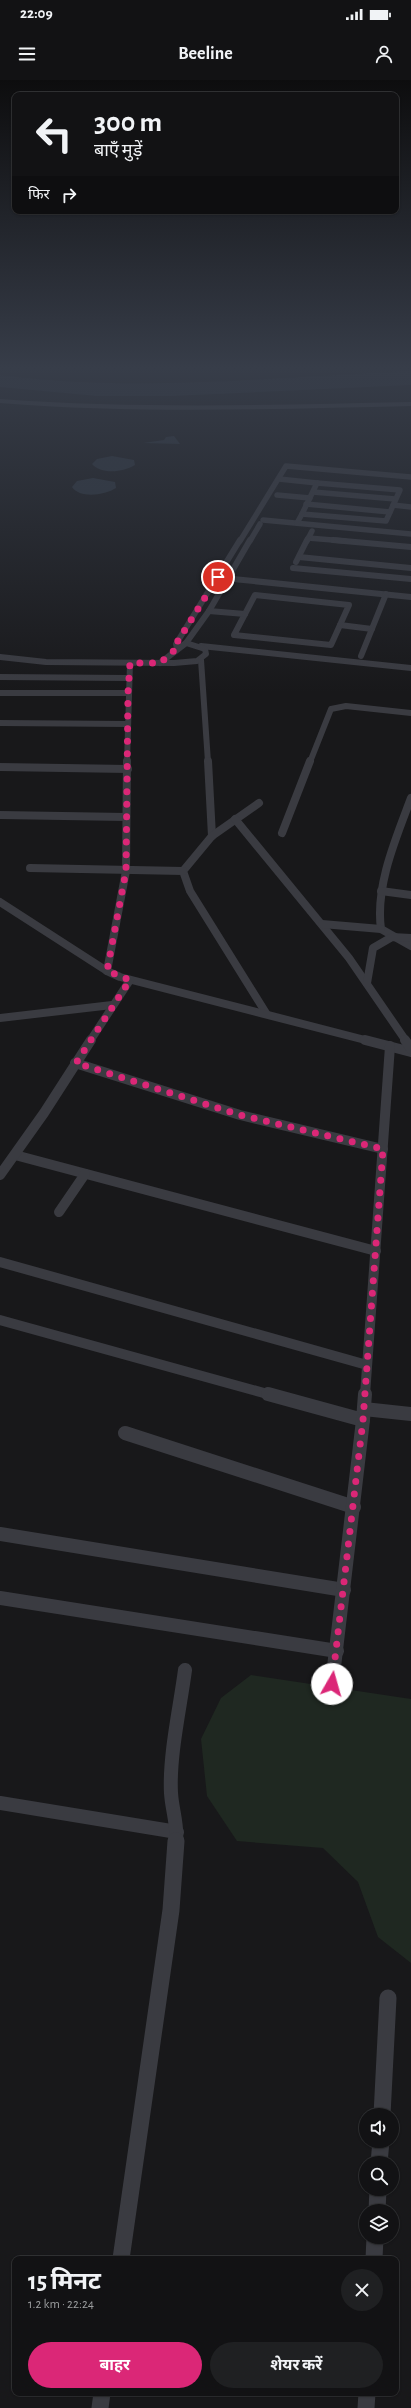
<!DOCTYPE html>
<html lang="hi">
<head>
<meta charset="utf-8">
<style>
  body { margin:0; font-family:"Alegreya Sans","Noto Sans Devanagari",sans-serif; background:#1f2022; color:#f1f3f6; height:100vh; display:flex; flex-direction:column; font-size:15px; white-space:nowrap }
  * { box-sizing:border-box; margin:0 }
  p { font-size:13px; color:#9c9ea0 }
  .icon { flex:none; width:22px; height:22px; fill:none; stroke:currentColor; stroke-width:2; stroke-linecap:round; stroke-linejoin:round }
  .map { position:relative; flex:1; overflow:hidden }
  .drawer { position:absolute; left:12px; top:2176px; width:387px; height:140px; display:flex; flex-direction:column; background:#121214; border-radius:8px; box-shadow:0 1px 3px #0004,0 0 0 1px #313234 }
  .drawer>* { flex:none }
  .top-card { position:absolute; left:12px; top:12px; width:387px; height:122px; border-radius:8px; box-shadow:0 1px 3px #0004,0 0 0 1px #313234; background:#121214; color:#f1f3f6; overflow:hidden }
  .tools { position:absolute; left:359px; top:2028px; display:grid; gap:8px }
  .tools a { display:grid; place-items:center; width:40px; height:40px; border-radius:50%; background:#121214; box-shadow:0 1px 3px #0004,0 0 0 1px #313234; font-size:20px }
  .pin { position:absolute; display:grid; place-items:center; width:34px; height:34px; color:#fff; margin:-17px; border:2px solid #fff; border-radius:50%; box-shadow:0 1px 4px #0007 }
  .me { position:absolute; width:44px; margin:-22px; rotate:7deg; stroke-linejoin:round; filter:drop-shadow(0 0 3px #0008) }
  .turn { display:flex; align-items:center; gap:14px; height:84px; padding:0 16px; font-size:18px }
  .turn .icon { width:52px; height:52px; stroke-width:2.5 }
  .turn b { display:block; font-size:28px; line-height:34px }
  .then { display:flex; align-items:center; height:38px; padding:0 16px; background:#0003; gap:8px; font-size:15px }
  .round { display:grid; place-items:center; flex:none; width:42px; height:42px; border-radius:21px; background:#1f2022 }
  .overview { display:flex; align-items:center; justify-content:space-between; height:68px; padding:0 16px }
  h1 { font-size:24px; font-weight:700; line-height:30px }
  .button { display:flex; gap:8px; margin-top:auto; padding:8px 16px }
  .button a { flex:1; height:46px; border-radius:24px; background:#db2777; color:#fff; font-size:16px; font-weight:700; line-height:46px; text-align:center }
  .button a+a { background:#1f2022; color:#f1f3f6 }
  .status { display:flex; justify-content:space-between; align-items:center; height:28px; padding:0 20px; background:#121214; direction:ltr }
  .status svg { height:11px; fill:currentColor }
  header { display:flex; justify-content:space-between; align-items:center; height:52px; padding:0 16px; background:#121214; font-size:18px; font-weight:700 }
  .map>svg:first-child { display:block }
  .green { fill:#1f2821 }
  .water { fill:#2d353f }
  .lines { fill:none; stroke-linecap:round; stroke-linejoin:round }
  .street-far5 { stroke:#3a3b41; stroke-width:5.5 }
  .street-far4 { stroke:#3a3b41; stroke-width:6 }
  .street-far3 { stroke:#3a3b41; stroke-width:8 }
  .street-far2 { stroke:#3a3b41; stroke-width:10 }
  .street-far1 { stroke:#3a3b41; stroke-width:14 }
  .street { stroke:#3a3b41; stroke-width:17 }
  .secondary { fill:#46484f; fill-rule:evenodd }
  .route { stroke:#db2777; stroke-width:7; stroke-dasharray:0 12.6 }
</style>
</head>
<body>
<div class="status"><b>22:09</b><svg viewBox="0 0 49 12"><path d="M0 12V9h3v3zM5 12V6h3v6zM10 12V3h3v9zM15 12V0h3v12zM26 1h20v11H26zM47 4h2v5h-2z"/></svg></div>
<header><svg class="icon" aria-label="menu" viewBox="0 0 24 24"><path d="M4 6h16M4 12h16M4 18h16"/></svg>Beeline<svg class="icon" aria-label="person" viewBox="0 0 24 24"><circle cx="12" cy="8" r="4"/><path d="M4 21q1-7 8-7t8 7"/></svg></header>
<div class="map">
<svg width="411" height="2328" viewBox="0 0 411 2328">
  <rect width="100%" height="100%" fill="#18181a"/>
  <path class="green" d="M251,1595L411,1619V1883L378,1857L358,1802L323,1768L237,1761L207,1716L201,1659L221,1618Z"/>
  <g class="water">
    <path d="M411,291V305L172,316H97L0,307V295C133,313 277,297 411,291Z"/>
    <path d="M174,356L180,364L143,363L164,360L166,357Z"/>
    <path d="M112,376L134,380L135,385C124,392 101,395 92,384L97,379Z"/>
    <path d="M93,398L115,402L116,408C105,415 80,419 72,407L77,401Z"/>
  </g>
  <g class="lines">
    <g class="street-far5">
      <path d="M279,399L317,403"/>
      <path d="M317,403L400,410L386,441L302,434Z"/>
      <path d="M313,412L395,419"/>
      <path d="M277,415L310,418"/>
      <path d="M306,424L390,432"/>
      <path d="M393,425L411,427"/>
      <path d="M263,440L411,454"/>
      <path d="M297,443L302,434"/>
      <path d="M308,458L345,461"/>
      <path d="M240,461L286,386L411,397"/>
      <path d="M250,461L260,444"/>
      <path d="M307,461L312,451"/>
    </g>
    <g class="street-far4">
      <path d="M333,460L411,467"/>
      <path d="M299,477L411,488"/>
      <path d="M296,482L307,460"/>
      <path d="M293,488L411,499"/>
      <path d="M223,498L411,517"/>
      <path d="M255,515L349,525L331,565L234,555Z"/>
      <path d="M209,531L245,534"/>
      <path d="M340,545L372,549"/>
      <path d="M201,566L411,588"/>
      <path d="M177,568L176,564L240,460"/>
      <path d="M361,576L386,514"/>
      <path d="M0,577L46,582L174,583L197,581L206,574L205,569L186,563"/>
      <path d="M201,580L208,682"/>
      <path d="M160,583L186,563L209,531L250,460"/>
      <path d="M0,597L129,598"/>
      <path d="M0,613H128"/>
      <path d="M0,643L128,644"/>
      <path d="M127,682L130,583"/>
      <path d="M310,682L331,629L346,626L411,633"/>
    </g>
    <g class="street-far3">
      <path d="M208,681L212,756"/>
      <path d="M0,687L128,689"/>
      <path d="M411,718C396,758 375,806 381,849L411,866"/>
      <path d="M259,723L212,756L183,791L190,811L266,933"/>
      <path d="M0,735L126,737"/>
      <path d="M235,739L349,878L406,961"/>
      <path d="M282,753L310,681"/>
      <path d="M30,788L183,791"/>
      <path d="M381,811L411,815"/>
      <path d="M0,822L107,891L120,897L369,961"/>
      <path d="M322,844L381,849"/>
      <path d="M107,891L126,791L127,681"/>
      <path d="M367,903L373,868L392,857L411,858"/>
      <path d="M0,938L112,925"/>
      <path d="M90,961L130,900"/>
    </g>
    <g class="street-far2">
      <path d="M365,960L411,972"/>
      <path d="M405,960L411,969"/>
      <path d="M75,983L240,1035L383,1069"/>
      <path d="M15,1075L376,1171"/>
      <path d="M0,1095L44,1033L91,960"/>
      <path d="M59,1132L85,1094"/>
      <path d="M0,1182L367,1285"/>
      <path d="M0,1240L271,1315"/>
      <path d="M365,1315L390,966"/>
    </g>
    <g class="street-far1">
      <path d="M268,1314L363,1340L365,1314"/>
      <path d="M364,1329L411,1334"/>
      <path d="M125,1353L354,1427"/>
      <path d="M0,1454L344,1510"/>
      <path d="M0,1518L337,1571"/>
      <path d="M332,1604L363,1340"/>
      <path d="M0,1723L177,1752"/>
      <path d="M176,1762C178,1745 172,1730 171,1713C169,1676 180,1628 185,1590"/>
    </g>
    <g class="street">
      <path d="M382,2035L388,1918"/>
      <path d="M379,2083L381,2061"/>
      <path d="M377,2131L378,2109"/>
      <path d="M121,2179L171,1830L176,1761"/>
      <path d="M374,2179L375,2157"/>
      <path d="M100,2328L102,2313"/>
      <path d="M366,2328L367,2313"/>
    </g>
    <path class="secondary" d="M0,319C137,329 274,325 411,322V326C274,329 137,334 0,323Z"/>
  </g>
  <linearGradient id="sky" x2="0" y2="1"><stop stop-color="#0d0d0e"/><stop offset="0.47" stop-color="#373d49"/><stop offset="1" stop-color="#373d49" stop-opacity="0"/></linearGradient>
  <rect width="411" height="612" fill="url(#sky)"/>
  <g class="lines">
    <path class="route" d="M218,497L176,564L177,568L160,583H130L128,613L126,791L107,891L130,900L76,983L240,1035L383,1069L363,1340L332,1604"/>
  </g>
</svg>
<div class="tools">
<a><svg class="icon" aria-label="sound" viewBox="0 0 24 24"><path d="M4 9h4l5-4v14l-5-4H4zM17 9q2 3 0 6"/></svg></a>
<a><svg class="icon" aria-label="search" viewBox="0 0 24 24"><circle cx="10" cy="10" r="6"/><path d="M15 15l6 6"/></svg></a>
<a><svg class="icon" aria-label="layers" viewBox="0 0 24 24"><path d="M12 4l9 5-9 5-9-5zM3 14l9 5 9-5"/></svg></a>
</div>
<div class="pin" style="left:218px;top:497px;background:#d93025"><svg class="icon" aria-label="arrive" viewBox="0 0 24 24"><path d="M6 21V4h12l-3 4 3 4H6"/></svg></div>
<svg class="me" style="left:332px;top:1604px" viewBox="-20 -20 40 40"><circle r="19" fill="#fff"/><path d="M0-13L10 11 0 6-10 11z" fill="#db2777"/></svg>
<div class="top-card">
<div class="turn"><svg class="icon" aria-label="left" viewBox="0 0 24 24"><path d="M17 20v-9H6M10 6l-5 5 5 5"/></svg><div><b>300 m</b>बाएँ मुड़ें</div></div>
<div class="then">फिर<svg class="icon" aria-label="right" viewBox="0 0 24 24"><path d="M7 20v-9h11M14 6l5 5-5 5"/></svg></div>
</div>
<section class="drawer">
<div class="overview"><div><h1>15 मिनट</h1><p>1.2 km · 22:24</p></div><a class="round"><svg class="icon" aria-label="close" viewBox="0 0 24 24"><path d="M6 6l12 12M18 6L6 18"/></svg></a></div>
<div class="button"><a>बाहर</a><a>शेयर करें</a></div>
</section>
</div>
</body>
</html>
